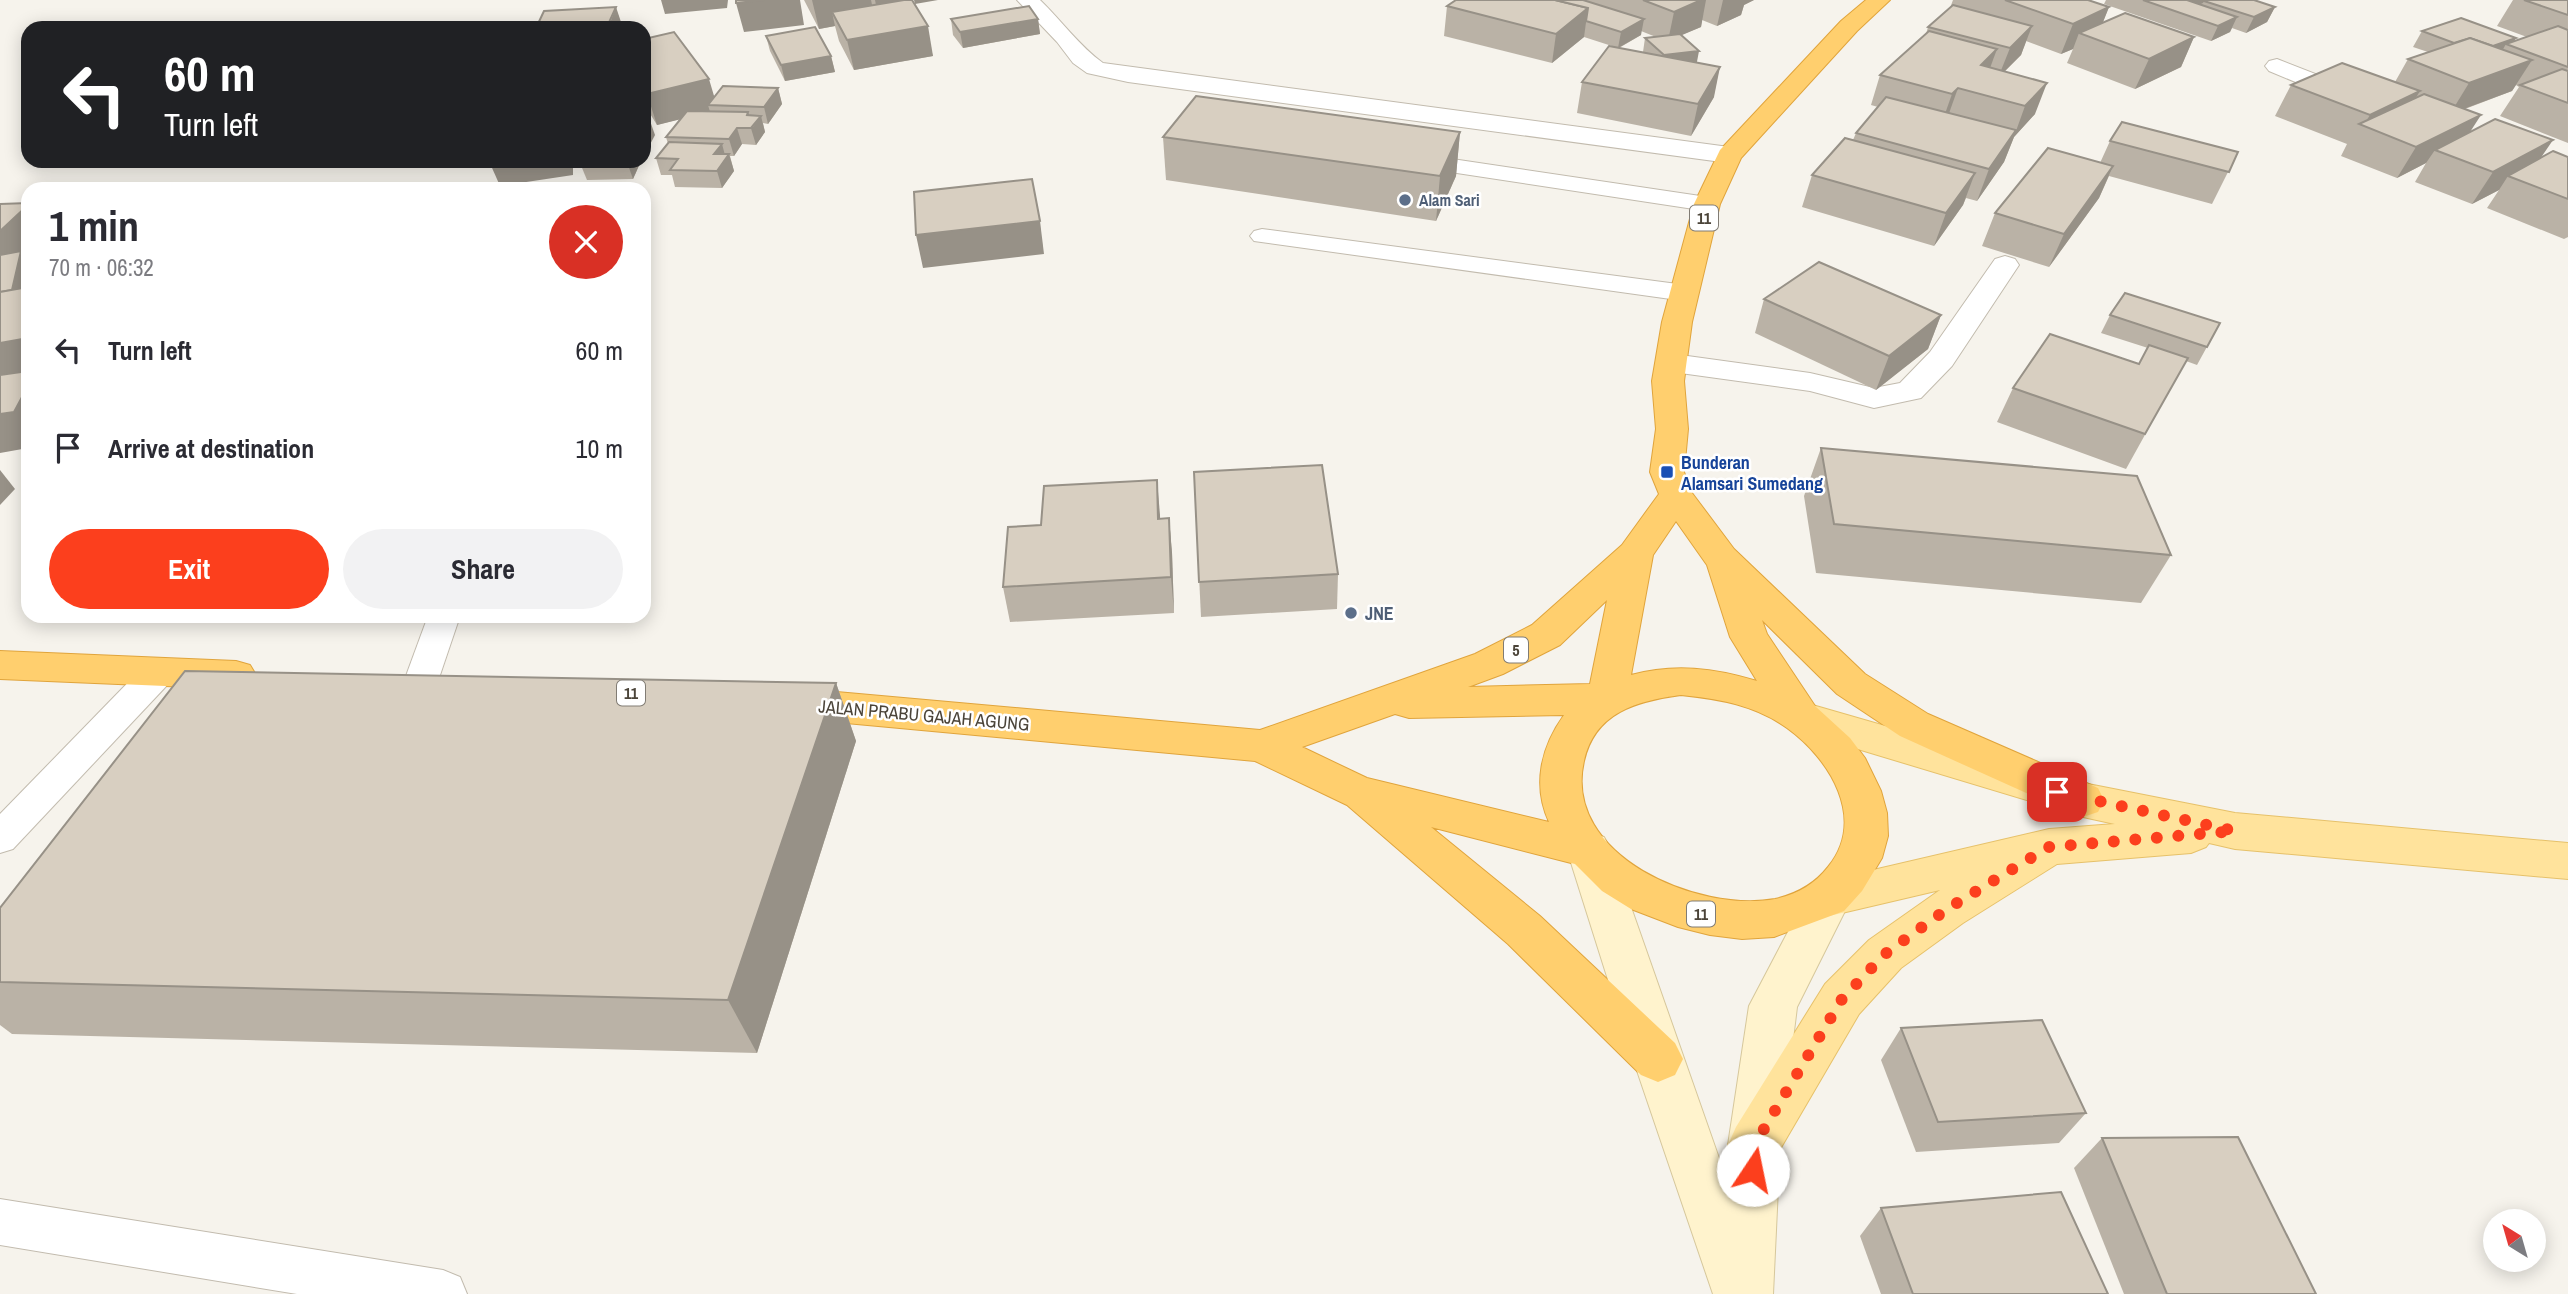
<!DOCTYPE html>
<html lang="en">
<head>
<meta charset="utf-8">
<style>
  body { margin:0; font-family:"Archivo Narrow",sans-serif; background:#f2f2f3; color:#2b2b33; height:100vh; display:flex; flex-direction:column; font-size:26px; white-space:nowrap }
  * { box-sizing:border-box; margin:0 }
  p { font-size:23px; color:#7c7c81 }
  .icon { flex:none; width:38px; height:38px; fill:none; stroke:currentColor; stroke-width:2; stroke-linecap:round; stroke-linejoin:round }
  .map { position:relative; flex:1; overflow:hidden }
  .details { position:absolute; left:21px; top:182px; width:630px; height:441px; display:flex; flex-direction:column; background:#fff; border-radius:21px; box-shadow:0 4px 18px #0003 }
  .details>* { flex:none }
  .banner { position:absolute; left:21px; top:21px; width:630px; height:147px; border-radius:21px; box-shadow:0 4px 18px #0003; background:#202124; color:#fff; overflow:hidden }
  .needle { width:46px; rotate:323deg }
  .tools { position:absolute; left:2483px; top:1209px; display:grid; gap:14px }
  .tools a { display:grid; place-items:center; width:63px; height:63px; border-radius:50%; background:#fff; box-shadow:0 4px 18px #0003; font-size:35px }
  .pin { position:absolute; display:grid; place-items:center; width:60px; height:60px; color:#fff; margin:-30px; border-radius:14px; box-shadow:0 4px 10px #0006 }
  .me { position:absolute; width:77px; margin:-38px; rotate:11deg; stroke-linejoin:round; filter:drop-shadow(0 0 5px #0008) }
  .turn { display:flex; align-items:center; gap:24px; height:147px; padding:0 28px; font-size:32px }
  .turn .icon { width:91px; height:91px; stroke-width:2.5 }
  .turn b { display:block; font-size:49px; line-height:60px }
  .round { display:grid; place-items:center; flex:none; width:74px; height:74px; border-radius:37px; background:#f2f2f3 }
  .headline { display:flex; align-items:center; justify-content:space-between; height:119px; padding:0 28px }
  h1 { font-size:42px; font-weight:800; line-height:52px }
  .action { display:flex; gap:14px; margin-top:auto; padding:14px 28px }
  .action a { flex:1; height:80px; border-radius:42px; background:#fc3f1d; color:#fff; font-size:28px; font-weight:800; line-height:80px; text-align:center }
  .action a+a { background:#f2f2f3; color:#2b2b33 }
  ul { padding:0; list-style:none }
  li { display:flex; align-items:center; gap:21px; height:98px; padding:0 28px }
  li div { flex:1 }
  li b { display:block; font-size:26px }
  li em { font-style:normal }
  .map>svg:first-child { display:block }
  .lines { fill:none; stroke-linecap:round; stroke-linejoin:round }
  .lane-casing { stroke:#c2bbae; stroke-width:2 }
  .street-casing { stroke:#c2bbae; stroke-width:2 }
  .secondary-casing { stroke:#d6c79b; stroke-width:2 }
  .primary-casing { stroke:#e6c16a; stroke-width:2 }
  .highway-casing { stroke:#e0a43c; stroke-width:2 }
  .lane { fill:#fff; fill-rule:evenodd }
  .street { fill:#fff; fill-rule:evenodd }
  .secondary { fill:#fff3cd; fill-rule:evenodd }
  .primary { fill:#ffe39c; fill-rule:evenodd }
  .highway { fill:#ffcf6e; fill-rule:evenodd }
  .wall { fill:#bab2a6; fill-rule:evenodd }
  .shaded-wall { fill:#979187 }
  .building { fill:#d8cfc1; stroke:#979187; stroke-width:2 }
  .route { stroke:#fc3f1d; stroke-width:12; stroke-dasharray:0 21.6 }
  .service-dot { fill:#5c6f8a; stroke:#fff; stroke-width:2.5 }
  .transit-dot { fill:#1a4fb4; stroke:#fff; stroke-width:2.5 }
  .labels { text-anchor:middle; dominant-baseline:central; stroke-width:5; stroke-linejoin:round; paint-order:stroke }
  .far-service-label { font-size:16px; font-weight:bold; fill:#4e5e75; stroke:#fff; text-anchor:start }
  .shield { fill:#fff; stroke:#817c74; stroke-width:2 }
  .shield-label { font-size:16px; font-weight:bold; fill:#4b4439 }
  .transit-label { font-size:18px; font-weight:bold; fill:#164399; stroke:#fff; text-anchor:start }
  .service-label { font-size:18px; font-weight:bold; fill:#4e5e75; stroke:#fff; text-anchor:start }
  .street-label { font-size:18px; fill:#4b4439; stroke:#fff }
</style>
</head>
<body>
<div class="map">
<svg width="2568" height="1294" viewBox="0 0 2568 1294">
  <rect width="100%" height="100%" fill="#f6f3ec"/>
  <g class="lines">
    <g class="lane-casing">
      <g id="lane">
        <path d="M1412,153L1707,197L1715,199L1719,204L1715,209L1707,211L1404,165L1401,160L1404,155Z"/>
        <path d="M1262,229L1685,285L1694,288L1698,293L1694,298L1685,301L1254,241L1250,236L1254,231Z"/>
        <path d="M428,616H460L437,684L432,693L420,697L408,693L403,684Z"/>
        <path d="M160,659L172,662L177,671L172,680L13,849L0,853V814L148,662Z"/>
        <path d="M0,1199L443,1270L460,1277L467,1294H297L0,1245Z"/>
      </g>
    </g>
    <g class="street-casing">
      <g id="street">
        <path d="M1017,0H1040C1061,20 1080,47 1103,63L1729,147L1738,150L1742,155L1738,160L1729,163L1128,82L1087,73L1073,63L1057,42Z"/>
        <path d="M2277,59L2364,93L2367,98L2364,103L2355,105L2346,103L2269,71L2265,66L2269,61Z"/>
        <path d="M2005,256L2015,259L2019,265L1952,366L1921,398L1874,408L1810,391L1673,372L1662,370L1657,363L1662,356L1673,354L1810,373L1874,388L1900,383L1930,352L1995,259Z"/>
      </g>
    </g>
    <g class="secondary-casing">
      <path id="secondary" d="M1589,832L1604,837L1611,850L1726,1178L1728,1145L1749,1006L1813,884L1829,878L1845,884L1852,897L1797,1007L1780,1145L1773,1294H1713L1633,1059L1567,850L1574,837Z"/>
    </g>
    <g class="primary-casing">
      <path id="primary" d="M1802,702L2083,783L2235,813L2568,843V879L2235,849L2209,843L2206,847L2191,853L2057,864L1963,923L1901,968L1859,1014L1772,1163L1754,1170L1736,1163L1728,1145L1736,1127L1825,984L1869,940L1940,890L1829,916L1813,910L1806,897L1813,884L2049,829L2115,824L2083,817L1788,728L1782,717L1788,706Z"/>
    </g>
    <g class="highway-casing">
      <g id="highway">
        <path d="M1866,0H1890L1857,31L1741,158L1720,204L1692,322L1684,381L1688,429L1684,472L1692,493L1734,549L1865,674L1928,714L2098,788L2104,800L2098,812L2083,817L2068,812L1900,736L1837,694L1762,620L1767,634L1815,706L1850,738L1865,758L1881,791L1887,813L1888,836L1882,858L1862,891L1844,911L1774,937L1742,939L1710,935L1678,927L1631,909L1602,891L1575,864L1431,827L1540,916L1675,1043L1683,1059L1675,1075L1658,1082L1641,1075L1508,944L1347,805L1255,761L792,718L778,714L772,703L778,692L792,688L1260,730L1475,654L1532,625L1622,545L1659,494L1650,472L1656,429L1652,381L1662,322L1694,204L1720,150L1841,21ZM1676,521L1707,565L1730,637L1757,681C1715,668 1674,663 1631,675L1653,555ZM1607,600L1590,684L1468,687L1503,674L1560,645ZM1681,695C1719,699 1755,705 1787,728C1830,759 1867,819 1828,867C1814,885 1797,894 1775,899C1699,913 1562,856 1584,761C1595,712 1637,701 1681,695ZM1395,714L1409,718L1564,715C1541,747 1532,785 1549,822L1367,778L1302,747Z"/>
        <path d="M0,651L236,661L250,665L256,675L250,685L236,689L0,679Z"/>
      </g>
    </g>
    <use href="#lane" class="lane"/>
    <use href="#street" class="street"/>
    <use href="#secondary" class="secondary"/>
    <use href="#primary" class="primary"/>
    <use href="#highway" class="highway"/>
  </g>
  <g class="wall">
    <path d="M804,0H912L933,56L854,70L839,41L835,26L819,29Z"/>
    <path d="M1456,0H1754L1744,5L1741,15L1717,26L1702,20L1701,27L1681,35L1697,62L1714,97L1691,136L1577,113L1582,82L1615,47L1584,37L1552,63L1444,36L1447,6ZM1641,31L1656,37L1645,38L1643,52L1619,48L1641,35Z"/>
    <path d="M1953,0H2088L2109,7L2103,22L2194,37L2181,67L2135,89L2067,63L2073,49L2061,54L2026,41L2021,55L2005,71L2035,114L2014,137L2004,162L1977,201L1966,198L1963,205L1934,246L1802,207L1812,175L1853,140L1856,133L1878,107L1871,105L1880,75L1926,34L1928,27L1950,8Z"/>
    <path d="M2106,0H2254L2275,7L2267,22L2246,33L2232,28L2230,32L2211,41L2104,4Z"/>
    <path d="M2513,0H2568V143L2500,116L2519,87L2516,85L2512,91L2465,109L2470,132L2541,157H2568V237L2564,239L2487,208L2499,190L2472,204L2415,182L2426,163L2397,178L2341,156L2347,144L2275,116L2291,85L2395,82L2408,59L2428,52L2413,47L2422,31L2514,42L2527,37L2497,26Z"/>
    <path d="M951,19H1038L1040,34L963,48L953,35Z"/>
    <path d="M766,36L831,56L835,72L785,81L770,51Z"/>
    <path d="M644,39L715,97L778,88L782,104L768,124L763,123L765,132L756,145L742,144L734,156H730L734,171L722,188L675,187L672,175H661L656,158L668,144L666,137L680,119L657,125L644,104Z"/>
    <path d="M1460,132L1456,176L1436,221L1166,180L1163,137Z"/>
    <path d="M2110,141L2238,152L2212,204L2109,176L2099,198L2049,267L1982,246L1995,213L2100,163Z"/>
    <path d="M582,161H641L633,179L587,180L580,163Z"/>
    <path d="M1764,299L1941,315L1928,349L1876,390L1755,333Z"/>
    <path d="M2110,315L2220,323L2197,365L2186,361L2126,469L1997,422L2013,388L2139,364L2148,348L2101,333Z"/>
    <path d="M1821,448L2171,555L2141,603L1816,573L1804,496Z"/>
    <path d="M1194,472L1338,574L1337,609L1201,617Z"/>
    <path d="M1169,518L1172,553L1174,613L1010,622L1003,587L1160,519Z"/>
    <path d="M836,683L856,741L757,1053L12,1034L0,1025V908Z"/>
    <path d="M1901,1028L2086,1113L2059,1143L1916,1152L1881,1060Z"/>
    <path d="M2102,1138L2316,1294H2124L2074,1168Z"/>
    <path d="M1881,1208L2108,1294H1881L1860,1236Z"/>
  </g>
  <g class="shaded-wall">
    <path d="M661,0H728L727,8L665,14Z"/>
    <path d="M764,0H800L804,25L744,32L736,3Z"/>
    <path d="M812,0H871L875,19L832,12L835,26L819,29Z"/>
    <path d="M875,0H908L878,14Z"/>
    <path d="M914,0H938L915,4Z"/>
    <path d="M1701,0H1706L1701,27L1668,41L1674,12Z"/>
    <path d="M1723,0H1754L1744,5L1741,15L1717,26Z"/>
    <path d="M2188,0H2206L2204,1L2203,3L2183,12Z"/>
    <path d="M616,7L621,22L619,28H608Z"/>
    <path d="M2109,7L2097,37L2079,33L2073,49L2061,54L2073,24Z"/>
    <path d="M2275,7L2267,22L2246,33L2254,17Z"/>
    <path d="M1588,8L1584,37L1552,63L1556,34Z"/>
    <path d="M2237,17L2230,32L2211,41L2218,26Z"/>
    <path d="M1038,19L1040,34L963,48L960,32Z"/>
    <path d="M1644,19L1641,35L1618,48L1621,32Z"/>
    <path d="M928,26L933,56L854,70L847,40Z"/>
    <path d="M2032,26L2021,55L1998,78L2010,48Z"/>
    <path d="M2194,37L2181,67L2135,89L2149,59Z"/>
    <path d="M2516,38L2511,46L2506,44L2499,56L2477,52Z"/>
    <path d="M1997,49L1986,79L1981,65Z"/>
    <path d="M1699,51L1696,67L1661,71L1664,55Z"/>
    <path d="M831,56L835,72L785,81L781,65Z"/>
    <path d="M2532,60L2512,91L2450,114L2469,83Z"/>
    <path d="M1720,67L1714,97L1691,136L1698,104Z"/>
    <path d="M709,79L717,106L708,105L710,112L657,125L647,94Z"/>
    <path d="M2047,83L2035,114L2014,137L2004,162L1977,201L1989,169L2016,131L2025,106Z"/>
    <path d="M778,88L782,104L768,124L764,107Z"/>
    <path d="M1958,88L1947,119L1941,125L1952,94Z"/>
    <path d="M2420,91L2401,122L2363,126L2370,115Z"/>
    <path d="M748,112L753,127L761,116L765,132L756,145L747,115Z"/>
    <path d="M2481,115L2461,146L2435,150L2426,163L2397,178L2416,147Z"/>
    <path d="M649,118L655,135L644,156V128Z"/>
    <path d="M737,128L742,144L734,156L729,139Z"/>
    <path d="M1460,132L1456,176L1436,221L1440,176Z"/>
    <path d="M2553,140L2531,172L2508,176L2499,190L2472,204L2493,172Z"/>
    <path d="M722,144L726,159L729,154L734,171L722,188L717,171L714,154Z"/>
    <path d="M489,161H573V175L500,186Z"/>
    <path d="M627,161H641L633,179L627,162Z"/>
    <path d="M2113,166L2099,198L2049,267L2064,234Z"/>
    <path d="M1975,173L1963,205L1934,246L1946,213Z"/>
    <path d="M28,205V326L0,332V231Z"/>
    <path d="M1040,221L1044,254L923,268L916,235Z"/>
    <path d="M1941,315L1928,349L1876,390L1889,356Z"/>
    <path d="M28,338V448L0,453V343Z"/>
    <path d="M0,470L15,489L0,505Z"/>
    <path d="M1157,480L1160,515L1161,554L1158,519Z"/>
    <path d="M1169,518L1172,553L1174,613L1171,577Z"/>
    <path d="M836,683L856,741L757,1053L728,1000Z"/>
  </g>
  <g class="building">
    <path d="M736,0H764L736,3Z"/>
    <path d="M904,0H912L928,26L847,40L832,12Z"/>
    <path d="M1456,0H1555L1588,8L1556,34L1447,6Z"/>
    <path d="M1555,0H1583L1644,19L1621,32L1586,21L1588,8Z"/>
    <path d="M1643,0H1701L1674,12Z"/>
    <path d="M2005,0H2088L2109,7L2073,24Z"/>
    <path d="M2143,0H2187L2237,17L2218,26Z"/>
    <path d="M2205,0H2254L2275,7L2254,17L2204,1Z"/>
    <path d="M2524,0H2568V15Z"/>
    <path d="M1953,5L2032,26L2010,48L1928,27Z"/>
    <path d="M1029,6L1038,19L960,32L951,19Z"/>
    <path d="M616,7L607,27L536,28L544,11Z"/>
    <path d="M2125,13L2194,37L2149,59L2079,33Z"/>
    <path d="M2461,18L2516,38L2493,46L2470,38L2454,43L2422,31Z"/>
    <path d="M2558,26L2568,30V67L2506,44Z"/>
    <path d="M815,27L831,56L781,65L766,36Z"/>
    <path d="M1929,31L1997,49L1981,65L2047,83L2025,106L1958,88L1952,94L1880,75Z"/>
    <path d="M674,32L709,79L647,94L644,89V39Z"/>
    <path d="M1680,34L1699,51L1664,55L1645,38Z"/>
    <path d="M2470,38L2532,60L2469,83L2408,59Z"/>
    <path d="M1609,46L1720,67L1698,104L1582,82Z"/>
    <path d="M2342,63L2420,91L2370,115L2291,85Z"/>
    <path d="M2562,69L2568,71V103L2520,85Z"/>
    <path d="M723,86L778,88L764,107L708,105Z"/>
    <path d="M2424,94L2481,115L2416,147L2359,124Z"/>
    <path d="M1196,96L1460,132L1440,176L1163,137Z"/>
    <path d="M1886,97L2016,130L1989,169L1856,133Z"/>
    <path d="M687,111L748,112L747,115L761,116L751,128H737L729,139L666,137Z"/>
    <path d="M644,118H649L644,128Z"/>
    <path d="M2495,119L2553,140L2493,172L2435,150Z"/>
    <path d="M2122,122L2238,152L2229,172L2110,141Z"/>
    <path d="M1845,138L1975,173L1946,213L1812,175Z"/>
    <path d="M669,142L722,144L714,154H729L717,171L670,170L678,159L656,158Z"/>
    <path d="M2048,148L2113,166L2064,234L1995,213Z"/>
    <path d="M2553,151L2568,157V199L2508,176Z"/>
    <path d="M582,161H627L580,163Z"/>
    <path d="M1032,179L1040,221L916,235L914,192Z"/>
    <path d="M28,203V205L0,231V204Z"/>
    <path d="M21,251L12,290L0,292V255Z"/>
    <path d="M1819,262L1941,315L1889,356L1764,299Z"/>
    <path d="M28,287V338L0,343V292Z"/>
    <path d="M2125,293L2220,323L2207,347L2110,315Z"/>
    <path d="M2050,334L2139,364L2149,345L2188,358L2145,434L2013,388Z"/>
    <path d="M28,371V386L14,412L0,414V375Z"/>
    <path d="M1821,448L2137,476L2171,555L1834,524Z"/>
    <path d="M1322,465L1338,574L1199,582L1194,472Z"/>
    <path d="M1157,480L1158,519L1169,518L1171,577L1003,587L1008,527L1041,525L1044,486Z"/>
    <path d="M185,671L836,683L728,1000L0,982V908Z"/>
    <path d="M2042,1020L2086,1113L1938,1122L1901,1028Z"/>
    <path d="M2238,1137L2316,1294H2167L2102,1138Z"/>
    <path d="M2061,1192L2108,1294H1913L1881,1208Z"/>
  </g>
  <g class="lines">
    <path class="route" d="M1753,1170L1755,1144L1842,999L1885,954L1947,909L2049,847L2235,831L2057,792"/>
  </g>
  <g class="service-dot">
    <circle cx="1405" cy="200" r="7"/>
    <circle cx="1351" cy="613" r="7"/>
  </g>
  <rect class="transit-dot" x="1660" y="465" width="14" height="14" rx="3.5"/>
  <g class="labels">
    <g class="far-service-label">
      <text x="1419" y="200">Alam Sari</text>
    </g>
    <g class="shield">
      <rect x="1690" y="205.5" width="28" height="25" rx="5"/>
      <rect x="1504" y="637.5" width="24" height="25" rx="5"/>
      <rect x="617" y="680.5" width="28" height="25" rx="5"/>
      <rect x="1687" y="901.5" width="28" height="25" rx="5"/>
    </g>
    <g class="shield-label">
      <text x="1704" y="218">11</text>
      <text x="1516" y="650">5</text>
      <text x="631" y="693">11</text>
      <text x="1701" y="914">11</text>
    </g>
    <g class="transit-label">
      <text x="1681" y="462">Bunderan<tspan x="1681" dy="21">Alamsari Sumedang</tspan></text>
    </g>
    <g class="service-label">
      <text x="1365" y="613">JNE</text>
    </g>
    <g class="street-label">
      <text transform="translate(924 715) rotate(5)">JALAN PRABU GAJAH AGUNG</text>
    </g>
  </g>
</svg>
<div class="tools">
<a><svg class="needle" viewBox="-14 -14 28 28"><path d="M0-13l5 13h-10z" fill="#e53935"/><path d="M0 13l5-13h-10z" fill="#7c7c81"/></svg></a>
</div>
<div class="pin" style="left:2057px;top:792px;background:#d93025"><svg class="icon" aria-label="arrive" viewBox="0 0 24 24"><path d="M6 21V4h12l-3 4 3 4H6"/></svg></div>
<svg class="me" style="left:1753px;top:1170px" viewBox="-20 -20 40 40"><circle r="19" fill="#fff"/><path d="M0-13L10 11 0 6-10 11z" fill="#fc3f1d"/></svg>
<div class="banner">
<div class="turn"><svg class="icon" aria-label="left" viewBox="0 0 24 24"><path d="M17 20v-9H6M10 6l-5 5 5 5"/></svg><div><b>60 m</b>Turn left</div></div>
</div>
<section class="details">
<div class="headline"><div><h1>1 min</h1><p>70 m · 06:32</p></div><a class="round" style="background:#d93025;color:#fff"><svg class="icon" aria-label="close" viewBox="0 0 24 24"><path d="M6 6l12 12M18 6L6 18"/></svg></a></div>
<ul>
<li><svg class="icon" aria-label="left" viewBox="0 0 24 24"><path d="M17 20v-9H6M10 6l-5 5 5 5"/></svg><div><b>Turn left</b></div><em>60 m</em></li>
<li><svg class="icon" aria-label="arrive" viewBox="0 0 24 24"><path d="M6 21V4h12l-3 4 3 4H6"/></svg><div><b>Arrive at destination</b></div><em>10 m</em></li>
</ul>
<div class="action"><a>Exit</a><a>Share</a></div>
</section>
</div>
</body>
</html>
